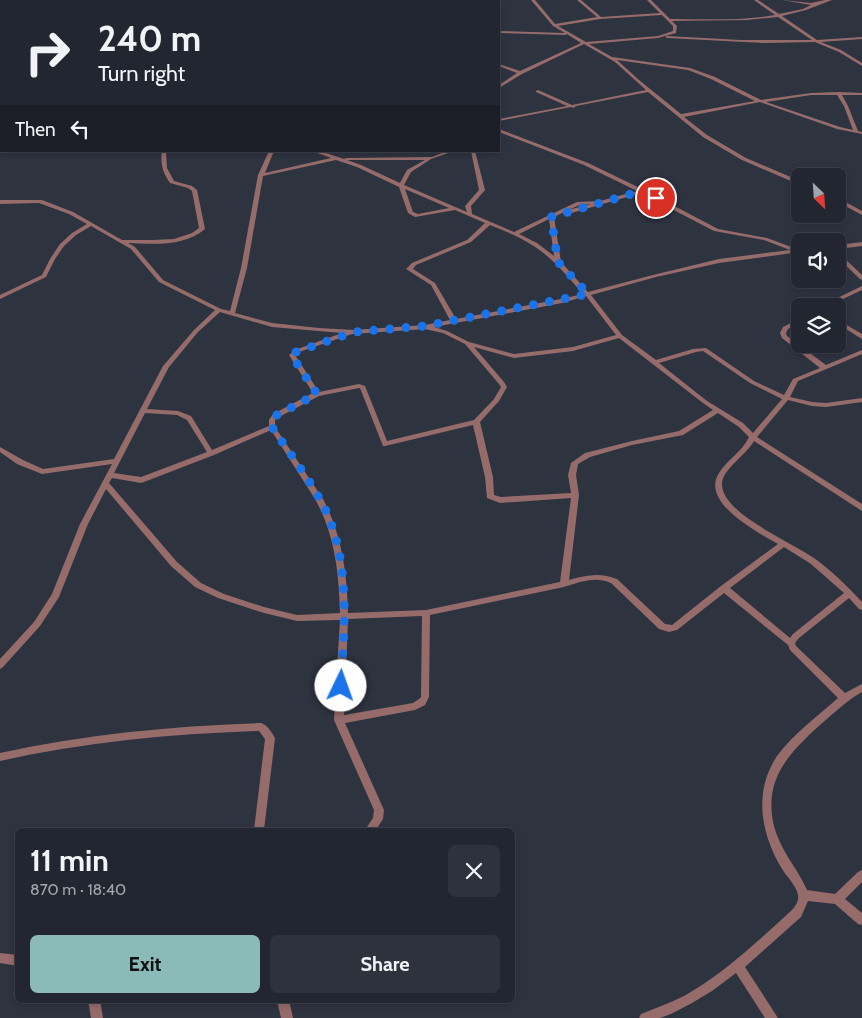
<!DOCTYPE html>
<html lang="en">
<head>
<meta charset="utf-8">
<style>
  body { margin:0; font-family:Cabin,sans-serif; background:#2e323c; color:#f1f3f6; height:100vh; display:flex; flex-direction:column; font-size:19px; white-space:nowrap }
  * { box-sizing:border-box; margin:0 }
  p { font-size:16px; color:#a2a5ab }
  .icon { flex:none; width:28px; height:28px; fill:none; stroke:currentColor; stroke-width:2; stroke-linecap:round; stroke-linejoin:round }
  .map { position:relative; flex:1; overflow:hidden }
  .side { position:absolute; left:15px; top:828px; width:500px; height:175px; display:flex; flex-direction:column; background:#222630; border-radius:8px; box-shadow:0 2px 8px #0003,0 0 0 1px #3f434c }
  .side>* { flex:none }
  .hud { position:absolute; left:0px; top:0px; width:500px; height:152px; box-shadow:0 2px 8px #0003,0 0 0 1px #3f434c; background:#222630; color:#f1f3f6; overflow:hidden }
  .needle { width:32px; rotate:155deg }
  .tools { position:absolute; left:791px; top:168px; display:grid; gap:10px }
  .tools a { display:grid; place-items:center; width:55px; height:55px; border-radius:8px; background:#222630; box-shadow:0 2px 8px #0003,0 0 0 1px #3f434c; font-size:25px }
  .pin { position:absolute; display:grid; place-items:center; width:42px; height:42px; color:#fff; margin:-21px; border:2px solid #fff; border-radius:50%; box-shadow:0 1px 5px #0007 }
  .me { position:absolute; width:55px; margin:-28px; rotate:3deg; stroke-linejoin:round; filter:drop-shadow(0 0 4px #0008) }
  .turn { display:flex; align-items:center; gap:18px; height:105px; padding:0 15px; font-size:22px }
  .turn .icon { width:65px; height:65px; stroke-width:2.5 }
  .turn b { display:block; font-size:35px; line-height:42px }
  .then { display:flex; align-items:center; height:48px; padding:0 15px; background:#0003; gap:10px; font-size:19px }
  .round { display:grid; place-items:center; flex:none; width:52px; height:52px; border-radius:8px; background:#2e323c }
  .head { display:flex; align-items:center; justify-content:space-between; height:85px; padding:0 15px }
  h1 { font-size:30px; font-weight:700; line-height:38px }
  .button { display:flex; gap:10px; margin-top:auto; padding:10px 15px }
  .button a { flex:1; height:58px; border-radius:8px; background:#8bbbb9; color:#111; font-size:20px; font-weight:700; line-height:58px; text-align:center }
  .button a+a { background:#2e323c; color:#f1f3f6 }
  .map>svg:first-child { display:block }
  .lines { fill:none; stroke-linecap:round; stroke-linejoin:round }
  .minor { fill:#966c6a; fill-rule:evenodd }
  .tertiary { fill:#966c6a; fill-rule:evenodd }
  .route { stroke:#1a73e8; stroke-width:9; stroke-dasharray:0 16.2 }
</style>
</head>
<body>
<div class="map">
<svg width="862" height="1018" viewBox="0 0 862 1018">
  <rect width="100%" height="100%" fill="#2e3340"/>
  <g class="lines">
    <g class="minor">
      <path d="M69,0H88L90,1H73Z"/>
      <path d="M144,0H149L150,1H146Z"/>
      <path d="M380,0H384L385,1H381Z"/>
      <path d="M531,0H535L555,24L597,17L577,0H581L601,17L660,13L647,0H651L670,19C705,19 741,21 775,15L754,0H758L779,14L803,9L811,5L782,0L811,3L825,0H832L806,10L782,16L817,40L862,37V39L821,42L841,50L862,63V66L839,52L815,42L765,43L667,38L665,37L667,36L741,40H812L778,17L747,20L672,21L677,26L676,33L658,38L589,44L612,57L690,68L715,77L761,100L811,93L838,92L862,93V95H842L848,106L858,131L862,132V134L837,129L760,102L684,117L707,135L746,158L800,181V185L742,160L703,137L648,92L576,106L574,108L571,107L499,121V119L567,106L536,92V91L538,90L572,105L646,90L615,62L584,44L522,74L499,88V85L517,73L499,66V64L520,71L581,43L567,34L565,35L499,33V31L565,33L553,26ZM662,15L673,26V31L658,36L586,42L558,26L600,19ZM617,60L688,70L711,79L755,101L681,114L639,80ZM811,95H837L844,106L853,130L840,127L766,102Z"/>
      <rect x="0" y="4" width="1" height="3"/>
      <rect x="0" y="24" width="1" height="2"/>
      <rect x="0" y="98" width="1" height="2"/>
      <path d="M499,129L588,163L644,190L718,229L767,238L797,249L800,248V252L719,263L656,277L591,295L622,335L656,360L693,349L706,348L754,381L784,395L793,379L820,368L782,338L780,333L783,327L800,318V322L788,329L786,333L787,336L826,365L862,350V354L798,381L790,397L812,402L826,403L862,398V402L826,407L812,406L788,400L757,437L862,504V511L754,441C747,454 723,469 722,483C720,513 792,542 814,558C831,570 847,586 862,602V610L859,609L849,598L799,638L795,643L796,646L845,693L862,684V692C846,701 834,713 820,725C788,754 763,780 774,826C781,852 797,867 807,890L835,894L858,872L862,870V882L845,899L862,913V925L858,924L835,904L808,901L801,917L745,967L778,1018H765L736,973L712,991L692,1003L671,1014L660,1018H639L641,1014C655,1008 670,1003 684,996C725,973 759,940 793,909C796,905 799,901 798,895C796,885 787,877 782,869C761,834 753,792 777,756C793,734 818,716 838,698L790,650L788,645L724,593L677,630L669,632L659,629L611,583C595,576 580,582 564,587L430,615L429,697L425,705L415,710L345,723L384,810L383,819L376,830H365L373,818L374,810L334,720L340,620L297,621L264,613L218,598L195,587L171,566L106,489L88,524L59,597L40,626L3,667L0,669V659L34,622L52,594L80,524L112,464L42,474L17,464L0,452V447L23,460L43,469L114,459L163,366L194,330L215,310L159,282L131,249L91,226L76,235L64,246L55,259L46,277L0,299V295L42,275L50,259L60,244L72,233L87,224L69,214L39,203L0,204V200H42L73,212L122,240H153L174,239L192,233L199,228L192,191L188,188L170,183C163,173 160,164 162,151H166L167,168L174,181L192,186L197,190L205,229C184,247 153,244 128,243L135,247L163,280L221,309L230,311L241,268L258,175L269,151H274L265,173L331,158L312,151H320L344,159L346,158L432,157L447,151H454L431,159L411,172L404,185L467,212L465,206L479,190L471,151H475L485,190L471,206L472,214L514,232L577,202L600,201L637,191L584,165L499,132ZM336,160L357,167L399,187L408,213L415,217L455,210L485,223L467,240L412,263L406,269L431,285L450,320L425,325L354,330L319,328L272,323L235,313L247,268L263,176ZM347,160H425L407,170L400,183L361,165ZM405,189L449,208L418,214L413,212ZM641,193L714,231L764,240L790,250L719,259L653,275L588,292L561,262L554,217L566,211V213L568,214ZM591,204L568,210L580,205ZM549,219L554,256L537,243L519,234ZM490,225C504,231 519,236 532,245C552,257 567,276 583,294L561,299L456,319L435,283L413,269L416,265L471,242ZM586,296L616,335L573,347L514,354L469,342L447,331L434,327L562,303ZM220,312L272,327L342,333L295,350L289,355L313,393L273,414L269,420V426L212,450L191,416L178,411L147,409L169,367L198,332ZM425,329L443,333L465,344L499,384L501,387L494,399L474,420L387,441L365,386L359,384L319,392L295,355L299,352L352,334ZM619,338L703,403L713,410L679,431L632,441L585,453L571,463L568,475L571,493L501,497L494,495L493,477L480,422L499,401L507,387L504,382L474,347L514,358L573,351ZM703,351L750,383L782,399L753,433L743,423L707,401L659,363L696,352ZM359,388H360L383,446H385L473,425L485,477L487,498L500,503L571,498L560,582L426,610L348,613C347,573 342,535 323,499L275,427V420L277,418L319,396ZM145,413L177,415L187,420L207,452L141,477L114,473ZM718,413L739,427L749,437C742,452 727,460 719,473C700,502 757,532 778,544L721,586L672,625L665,624L617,579C600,572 586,575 569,580L579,495L576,475L578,464L590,457L632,445L683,435ZM271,430L315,499C335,535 339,573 340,613L297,615L264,607L224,594L201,583L177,562L109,483L112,478L141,483L144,482L214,455ZM784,547L811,564L844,593L793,634L790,638L730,588ZM422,616L421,697L419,699L413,703L344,715L348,619Z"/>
      <path d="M838,198L862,211V215L838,202Z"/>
      <path d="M862,242V246L838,249V245Z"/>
      <path d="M838,253L840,254L862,275V280L860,279L838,258Z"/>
      <path d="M862,286V290L828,306H821Z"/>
      <path d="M838,320L862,334V339L838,324Z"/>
      <path d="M261,723C267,725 272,732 275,738L264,830H254L265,739L259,731C171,734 86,742 0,761V753C86,734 173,726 261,723Z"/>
      <path d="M0,953L18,955V966L0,963Z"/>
      <path d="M88,1000H100L103,1018H91Z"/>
      <path d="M277,1000H289L293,1018H281Z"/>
    </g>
    <rect class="tertiary" x="0" y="89" width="1" height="4"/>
  </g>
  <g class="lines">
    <path class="route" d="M341,686C344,629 351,566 326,511C312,482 290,454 272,427V420L275,416L317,394L292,356L293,353L354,332L425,326L588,294L558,262L551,217L642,191L656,198"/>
  </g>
</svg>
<div class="tools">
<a><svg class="needle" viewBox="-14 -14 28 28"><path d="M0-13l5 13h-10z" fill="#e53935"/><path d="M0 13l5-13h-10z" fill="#a2a5ab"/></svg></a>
<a><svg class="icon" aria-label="sound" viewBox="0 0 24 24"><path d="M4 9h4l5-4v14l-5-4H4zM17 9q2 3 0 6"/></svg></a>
<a><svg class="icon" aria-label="layers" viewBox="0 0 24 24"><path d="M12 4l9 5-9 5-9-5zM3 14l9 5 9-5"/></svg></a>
</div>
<div class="pin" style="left:656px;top:198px;background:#d93025"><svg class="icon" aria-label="arrive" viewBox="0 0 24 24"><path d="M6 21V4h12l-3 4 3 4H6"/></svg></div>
<svg class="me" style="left:341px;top:686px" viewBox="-20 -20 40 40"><circle r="19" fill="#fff"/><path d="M0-13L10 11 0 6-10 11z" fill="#1a73e8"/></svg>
<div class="hud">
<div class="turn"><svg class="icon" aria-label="right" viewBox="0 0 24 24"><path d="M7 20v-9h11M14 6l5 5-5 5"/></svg><div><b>240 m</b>Turn right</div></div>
<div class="then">Then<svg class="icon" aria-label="left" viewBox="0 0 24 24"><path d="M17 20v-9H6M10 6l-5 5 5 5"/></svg></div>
</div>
<section class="side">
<div class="head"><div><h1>11 min</h1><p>870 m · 18:40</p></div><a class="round"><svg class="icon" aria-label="close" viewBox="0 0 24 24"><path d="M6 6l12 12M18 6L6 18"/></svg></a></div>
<div class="button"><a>Exit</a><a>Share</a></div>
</section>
</div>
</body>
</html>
